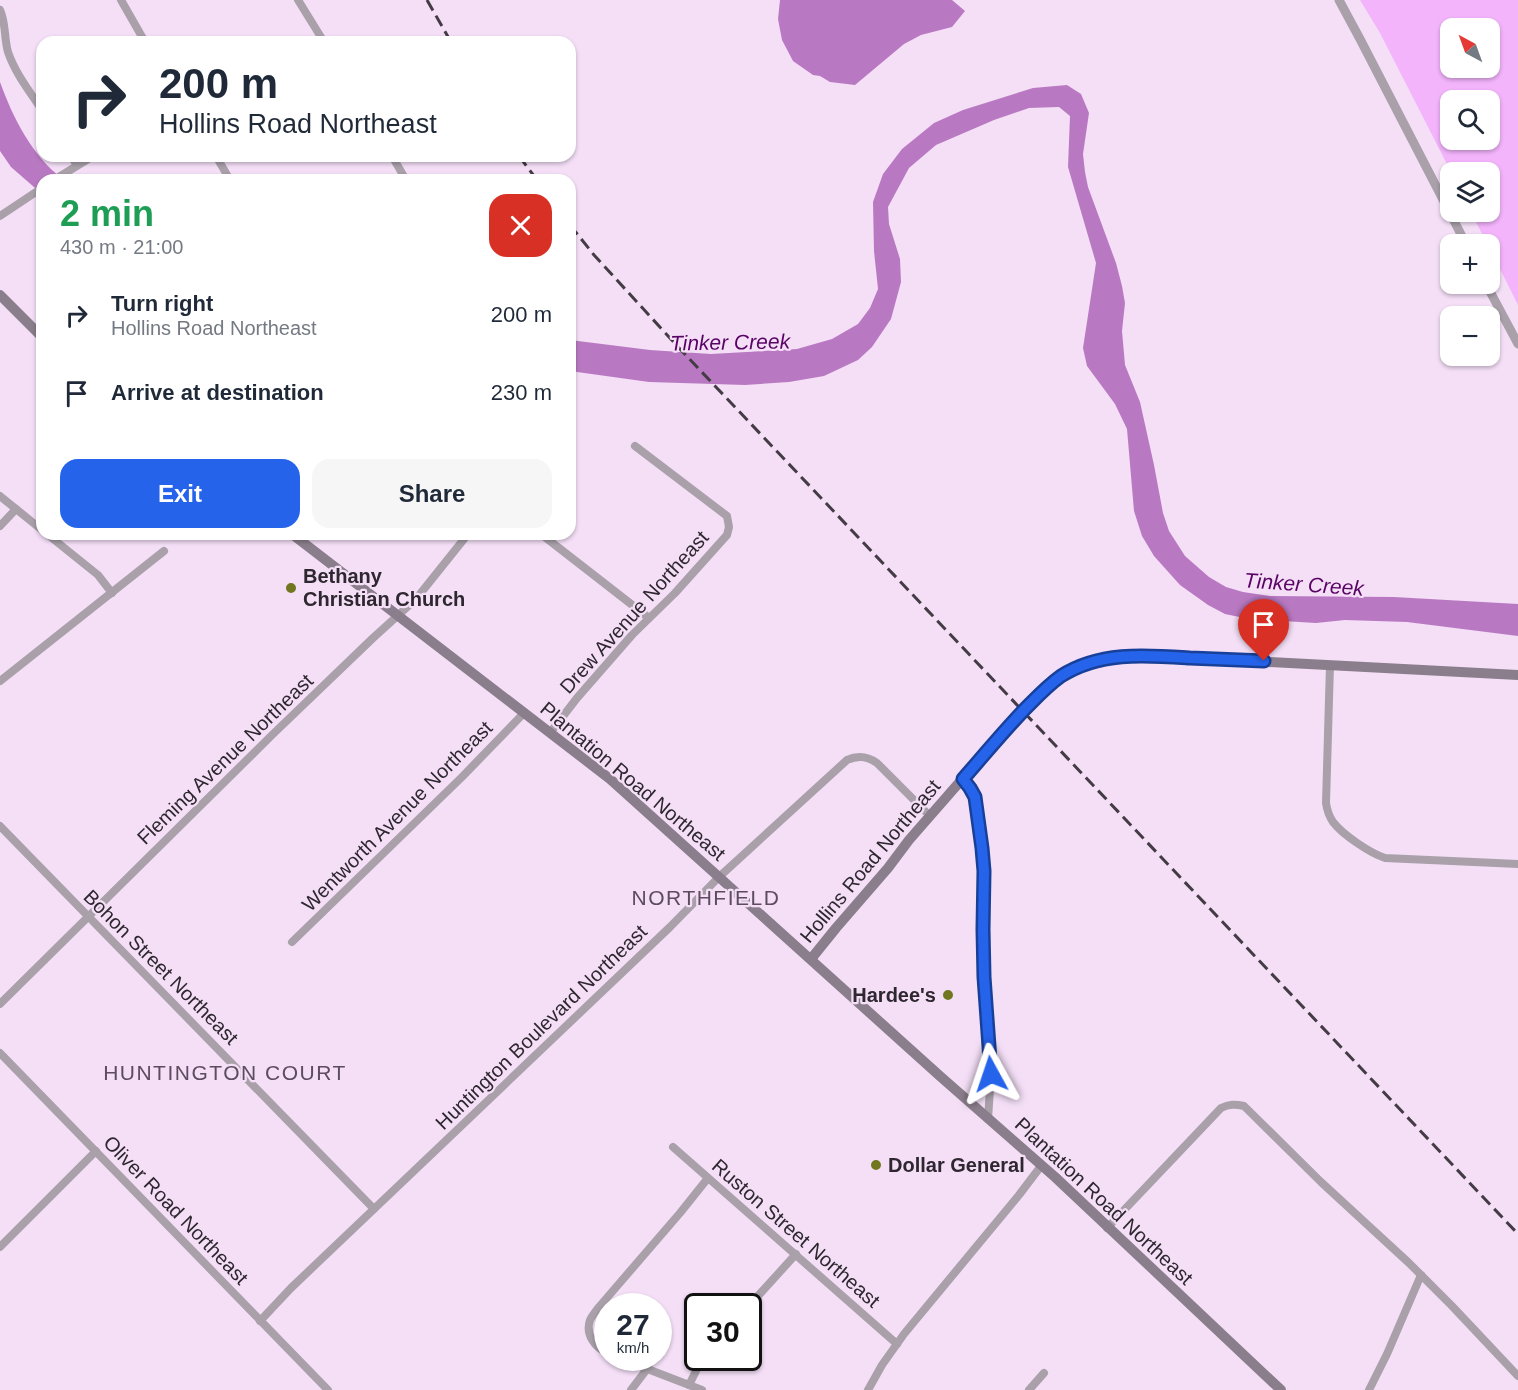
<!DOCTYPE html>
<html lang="en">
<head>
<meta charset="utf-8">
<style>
  body { margin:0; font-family:Helvetica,sans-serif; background:#f6f6f7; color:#1f2937; height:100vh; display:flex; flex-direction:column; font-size:22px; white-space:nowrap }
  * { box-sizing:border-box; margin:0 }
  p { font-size:20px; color:#747a83 }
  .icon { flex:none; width:33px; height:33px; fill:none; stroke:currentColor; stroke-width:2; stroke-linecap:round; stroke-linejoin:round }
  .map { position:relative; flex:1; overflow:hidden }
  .drawer { position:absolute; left:36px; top:174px; width:540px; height:366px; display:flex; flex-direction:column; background:#fff; border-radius:18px; box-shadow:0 2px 4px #0004 }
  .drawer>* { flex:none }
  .top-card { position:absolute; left:36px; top:36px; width:540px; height:126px; border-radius:18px; box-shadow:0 2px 4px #0004; background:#fff; color:#1f2937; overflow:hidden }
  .needle { width:39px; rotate:319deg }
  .controls { position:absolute; left:1440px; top:18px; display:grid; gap:12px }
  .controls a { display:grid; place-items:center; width:60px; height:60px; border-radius:12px; background:#fff; box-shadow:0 2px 4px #0004; font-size:30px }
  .speed { position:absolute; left:594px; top:1293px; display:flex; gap:12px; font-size:30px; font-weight:700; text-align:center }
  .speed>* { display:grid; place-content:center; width:78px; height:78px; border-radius:50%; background:#fff; box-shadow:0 2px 4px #0004; line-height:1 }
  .speed small { font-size:15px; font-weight:400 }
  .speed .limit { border:3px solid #111; border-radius:9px; background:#fff; color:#111 }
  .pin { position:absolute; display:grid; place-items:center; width:51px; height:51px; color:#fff; margin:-62px -26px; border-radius:50% 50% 50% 0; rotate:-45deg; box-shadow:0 0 6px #0007 }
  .pin .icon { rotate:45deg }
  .me { position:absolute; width:66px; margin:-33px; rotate:355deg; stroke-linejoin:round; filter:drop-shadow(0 0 4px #0008) }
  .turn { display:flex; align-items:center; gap:21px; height:126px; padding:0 24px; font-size:27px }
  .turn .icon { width:78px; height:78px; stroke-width:2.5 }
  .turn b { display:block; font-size:42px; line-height:51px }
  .round { display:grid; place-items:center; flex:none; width:63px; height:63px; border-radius:18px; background:#f6f6f7 }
  .overview { display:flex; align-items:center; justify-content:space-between; height:102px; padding:0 24px }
  h1 { font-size:36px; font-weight:700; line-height:45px; color:#1e9e55 }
  .cta { display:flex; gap:12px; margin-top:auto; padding:12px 24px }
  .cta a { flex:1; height:69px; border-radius:18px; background:#2563eb; color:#fff; font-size:24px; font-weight:700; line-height:69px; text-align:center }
  .cta a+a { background:#f6f6f7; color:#1f2937 }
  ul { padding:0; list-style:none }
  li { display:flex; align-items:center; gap:18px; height:78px; padding:0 24px }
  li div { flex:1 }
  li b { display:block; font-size:22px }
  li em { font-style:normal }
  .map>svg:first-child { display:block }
  .green { fill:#f3b4fc; fill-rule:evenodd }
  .water { fill:#b979c2 }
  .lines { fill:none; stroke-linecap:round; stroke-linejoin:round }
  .minor { stroke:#a9a0aa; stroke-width:8 }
  .tertiary { stroke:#a9a0aa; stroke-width:9 }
  .secondary { stroke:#8b7e8c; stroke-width:10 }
  .rail { stroke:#443b45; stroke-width:3; stroke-dasharray:12 6; stroke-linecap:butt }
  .secondary-bridge { stroke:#8b7e8c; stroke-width:10 }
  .route-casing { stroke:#184099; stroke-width:15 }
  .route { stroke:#2563eb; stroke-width:10 }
  .poi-dot { fill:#72771f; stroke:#f4dff7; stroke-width:2 }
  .labels { text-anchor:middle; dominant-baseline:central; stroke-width:4.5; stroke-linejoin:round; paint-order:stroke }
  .poi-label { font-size:20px; font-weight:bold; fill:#2e272f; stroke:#f4dff7; text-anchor:start }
  .street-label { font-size:20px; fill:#2e272f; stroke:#f4dff7 }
  .water-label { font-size:21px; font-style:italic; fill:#590364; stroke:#f4dff7 }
  .neighbourhood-label { font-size:21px; letter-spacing:1.5px; fill:#5d4b5f; stroke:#f4dff7 }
</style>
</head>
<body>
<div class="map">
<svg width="1518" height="1390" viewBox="0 0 1518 1390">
  <rect width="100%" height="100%" fill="#f4dff7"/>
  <path class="green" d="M1360,0H1518V305L1490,249V244H1487L1471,212H1490V172H1451L1380,33ZM1450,28H1490V68H1450ZM1490,100V140H1450V100Z"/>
  <g class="water">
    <path d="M780,0H952L965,11L952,27L921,35L904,44L855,85L830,82L820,76L813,75L793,61L782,40L778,19Z"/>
    <path d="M0,82C13,118 32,156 64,180H42V194L11,167L0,151Z"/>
    <path d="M1067,85L1081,94L1089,113L1083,154L1085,172L1088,187L1116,263L1122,286L1125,303L1122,331L1125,365L1140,402L1154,465L1163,513L1169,531L1185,556L1209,577L1226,587L1243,592L1270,596L1394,597L1518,604V636L1407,622L1345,620L1316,623L1249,619L1225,614L1208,605L1180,585L1154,556L1142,536L1134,511L1127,429L1115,404L1087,366L1083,348L1096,263L1068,167L1070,116L1059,107L1029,108L994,120L936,145L909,168L888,207L889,224L900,259L901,282L891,319L872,347L858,360L824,376L789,382L745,385L649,382L570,371V340L650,350L711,354L797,349L832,339L858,324L870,308L878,289L874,251L873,202L883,174L902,149L934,123L963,110L1033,88Z"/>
  </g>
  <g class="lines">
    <g class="minor">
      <path d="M121,0L145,42"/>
      <path d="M298,0L324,42"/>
      <path d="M0,10C6,23 4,38 8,52C15,73 30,92 42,110"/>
      <path d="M71,156L77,165"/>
      <path d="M216,156L230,180"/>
      <path d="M392,156L406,180"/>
      <path d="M54,180L93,156"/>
      <path d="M0,216L42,188"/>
      <path d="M0,496L42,530"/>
      <path d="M0,526L16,509"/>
      <path d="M47,534L98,575L112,593"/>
      <path d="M541,534L649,618"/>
      <path d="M1330,665L1326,803C1327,810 1329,816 1333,822C1343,835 1370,853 1385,858L1518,864"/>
      <path d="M0,681L164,551"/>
      <path d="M550,733L577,698L632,635L675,593L727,535L729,527L727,516L635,446"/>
      <path d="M963,779L970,788L975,797L982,847L984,977L991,1074L988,1119"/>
      <path d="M0,826L374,1209"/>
      <path d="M292,942L462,777L524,713"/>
      <path d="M0,1004L272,735L373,638L416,599L468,534"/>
      <path d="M0,1053L328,1390"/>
      <path d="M673,1147L897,1344"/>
      <path d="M1107,1228L1221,1108C1229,1104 1235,1104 1244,1106L1321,1182L1409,1263L1452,1306L1518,1376"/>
      <path d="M0,1247L96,1151"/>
      <path d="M748,1307L796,1254"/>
      <path d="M260,1321L291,1288L670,927L719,877L847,760C858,755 867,756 877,763L930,816"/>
      <path d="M608,1353C595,1348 585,1335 590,1320C592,1316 596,1311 599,1307L680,1213L708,1178"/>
      <path d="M619,1358L702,1390"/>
      <path d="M689,1385L697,1369L705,1358"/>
      <path d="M631,1390L647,1369"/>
      <path d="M868,1390L882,1365L904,1334L1019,1195L1041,1166"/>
      <path d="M1029,1390L1044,1373"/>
      <path d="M1369,1390L1387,1354L1421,1275"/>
    </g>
    <g class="tertiary">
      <path d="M1339,0L1360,39L1466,244"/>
      <path d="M1486,284L1518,344"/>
    </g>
    <g class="secondary">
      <path d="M0,295L42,337"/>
      <path d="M292,534L610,779L941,1077L1055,1177L1281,1390"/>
      <path d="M1048,686C1084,659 1110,655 1153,656L1518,675"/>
      <path d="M811,959L836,928L888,868L909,840L999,737"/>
    </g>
    <g class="rail">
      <path d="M427,0L451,42"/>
      <path d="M519,156L537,180"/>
      <path d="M570,225L594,255L680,349L1518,1234"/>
    </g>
    <path class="secondary-bridge" d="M999,737L1048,686"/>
  </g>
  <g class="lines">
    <g class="route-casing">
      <path id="route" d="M991,1074L984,977L983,929L984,871L982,848L975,797L970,788L963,779C983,756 1003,732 1024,710C1036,698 1047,686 1061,676C1100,651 1146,655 1190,658C1215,659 1239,660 1264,661"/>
    </g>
    <use href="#route" class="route"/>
  </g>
  <g class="poi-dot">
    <circle cx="291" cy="588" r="6"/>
    <circle cx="948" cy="995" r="6"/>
    <circle cx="876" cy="1165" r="6"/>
  </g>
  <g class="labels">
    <g class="poi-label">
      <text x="303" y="576">Bethany<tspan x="303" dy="23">Christian Church</tspan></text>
      <text x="936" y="995" text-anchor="end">Hardee's</text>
      <text x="888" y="1165">Dollar General</text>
    </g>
    <g class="street-label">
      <text transform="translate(634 612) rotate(-48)">Drew Avenue Northeast</text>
      <text transform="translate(225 759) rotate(-44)">Fleming Avenue Northeast</text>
      <text transform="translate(633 781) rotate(40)">Plantation Road Northeast</text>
      <text transform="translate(397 816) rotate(-45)">Wentworth Avenue Northeast</text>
      <text transform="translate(870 861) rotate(-50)">Hollins Road Northeast</text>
      <text transform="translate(161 967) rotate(45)">Bohon Street Northeast</text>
      <text transform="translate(541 1027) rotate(-44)">Huntington Boulevard Northeast</text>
      <text transform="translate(1104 1201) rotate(43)">Plantation Road Northeast</text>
      <text transform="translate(176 1210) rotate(46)">Oliver Road Northeast</text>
      <text transform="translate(796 1233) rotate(41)">Ruston Street Northeast</text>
    </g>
    <g class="water-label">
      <text transform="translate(730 342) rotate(-1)">Tinker Creek</text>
      <text transform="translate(1304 584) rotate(4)">Tinker Creek</text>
    </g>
    <g class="neighbourhood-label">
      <text x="706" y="897">NORTHFIELD</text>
      <text x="225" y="1072">HUNTINGTON COURT</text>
    </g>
  </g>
</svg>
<div class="controls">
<a><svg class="needle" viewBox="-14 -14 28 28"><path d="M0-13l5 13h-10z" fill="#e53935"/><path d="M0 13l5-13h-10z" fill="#747a83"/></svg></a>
<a><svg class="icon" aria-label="search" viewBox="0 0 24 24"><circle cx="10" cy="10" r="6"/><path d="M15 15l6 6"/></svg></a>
<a><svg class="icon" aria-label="layers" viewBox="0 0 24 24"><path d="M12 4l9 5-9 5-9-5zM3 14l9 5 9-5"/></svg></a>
<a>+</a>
<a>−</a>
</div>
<div class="speed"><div>27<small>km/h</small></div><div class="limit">30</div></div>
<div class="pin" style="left:1264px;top:661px;background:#d93025"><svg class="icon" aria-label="arrive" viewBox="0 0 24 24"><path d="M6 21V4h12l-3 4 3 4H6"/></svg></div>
<svg class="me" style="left:991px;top:1074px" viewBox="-20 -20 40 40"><path d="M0-17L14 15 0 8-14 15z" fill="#2563eb" stroke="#fff" stroke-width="4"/></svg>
<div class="top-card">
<div class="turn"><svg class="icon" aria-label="right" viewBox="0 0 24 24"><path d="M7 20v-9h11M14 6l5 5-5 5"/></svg><div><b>200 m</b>Hollins Road Northeast</div></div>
</div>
<section class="drawer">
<div class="overview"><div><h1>2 min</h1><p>430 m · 21:00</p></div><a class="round" style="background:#d93025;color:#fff"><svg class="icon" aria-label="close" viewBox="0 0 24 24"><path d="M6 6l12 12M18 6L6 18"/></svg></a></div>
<ul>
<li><svg class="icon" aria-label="right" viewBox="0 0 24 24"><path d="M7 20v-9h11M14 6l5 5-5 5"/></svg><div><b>Turn right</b><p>Hollins Road Northeast</p></div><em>200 m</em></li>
<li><svg class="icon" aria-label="arrive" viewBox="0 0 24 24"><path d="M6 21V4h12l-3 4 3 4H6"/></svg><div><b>Arrive at destination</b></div><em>230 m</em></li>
</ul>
<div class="cta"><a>Exit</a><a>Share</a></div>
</section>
</div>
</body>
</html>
